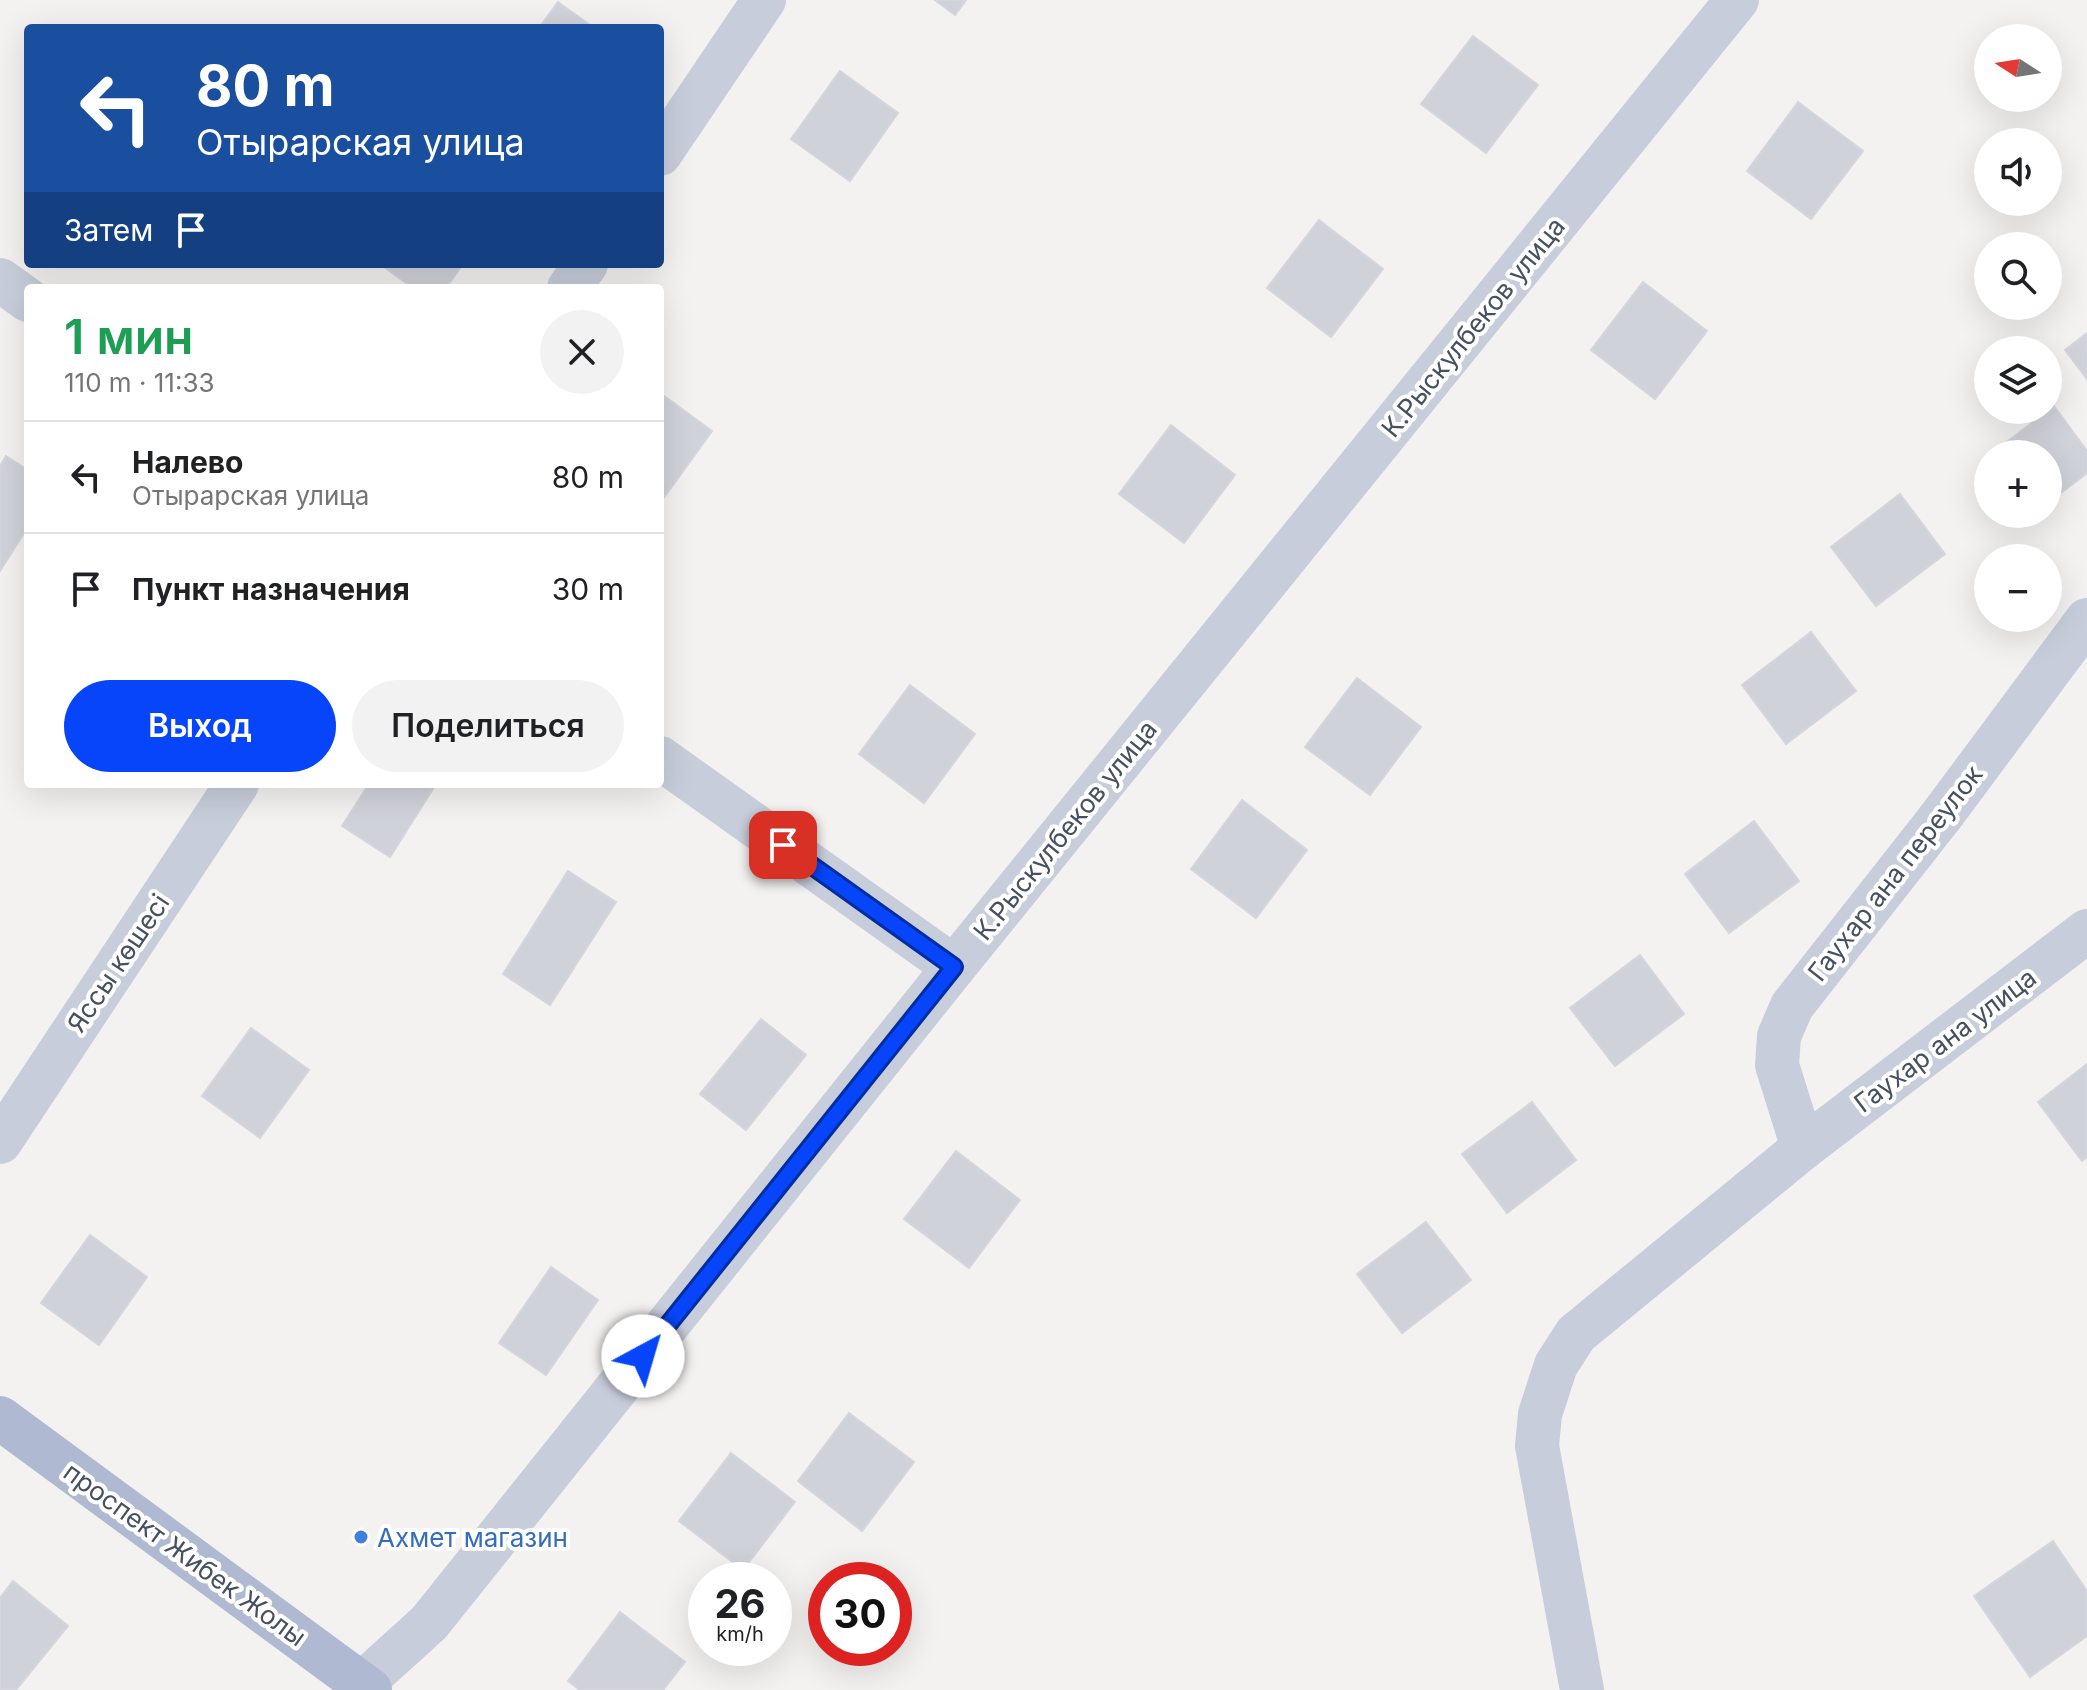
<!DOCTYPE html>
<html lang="ru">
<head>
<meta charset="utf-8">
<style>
  body { margin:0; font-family:Inter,sans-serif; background:#f2f2f2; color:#202124; height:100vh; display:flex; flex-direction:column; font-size:30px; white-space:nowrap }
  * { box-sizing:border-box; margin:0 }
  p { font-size:26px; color:#757577 }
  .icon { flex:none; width:44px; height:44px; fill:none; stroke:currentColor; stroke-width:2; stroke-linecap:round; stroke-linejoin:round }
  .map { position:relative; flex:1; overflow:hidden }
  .drawer { position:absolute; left:24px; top:284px; width:640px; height:504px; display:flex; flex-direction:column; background:#fff; border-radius:8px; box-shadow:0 8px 32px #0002 }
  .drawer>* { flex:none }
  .hud { position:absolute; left:24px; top:24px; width:640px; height:244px; border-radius:8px; box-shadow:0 8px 32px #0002; background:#1a4fa0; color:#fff; overflow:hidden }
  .needle { width:52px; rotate:282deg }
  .tools { position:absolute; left:1974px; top:24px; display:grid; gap:16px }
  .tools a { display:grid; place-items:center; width:88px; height:88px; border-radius:50%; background:#fff; box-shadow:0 8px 32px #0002; font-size:40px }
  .speed { position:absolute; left:688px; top:1562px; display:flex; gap:16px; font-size:40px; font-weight:700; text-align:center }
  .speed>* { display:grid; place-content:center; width:104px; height:104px; border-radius:50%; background:#fff; box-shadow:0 8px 32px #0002; line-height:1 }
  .speed small { font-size:20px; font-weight:400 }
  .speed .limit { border:12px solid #d22; background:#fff; color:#111 }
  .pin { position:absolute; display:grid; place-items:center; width:68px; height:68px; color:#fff; margin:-34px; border-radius:16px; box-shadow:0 4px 12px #0006 }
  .me { position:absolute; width:88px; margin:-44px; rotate:39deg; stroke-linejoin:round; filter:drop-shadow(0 0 6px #0008) }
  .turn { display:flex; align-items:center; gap:28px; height:168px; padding:0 40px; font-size:36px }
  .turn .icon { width:104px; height:104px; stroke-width:2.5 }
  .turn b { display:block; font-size:56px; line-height:68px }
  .then { display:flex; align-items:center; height:76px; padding:0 40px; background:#0003; gap:16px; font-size:30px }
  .round { display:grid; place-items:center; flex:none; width:84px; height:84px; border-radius:42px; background:#f2f2f2 }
  .summary { display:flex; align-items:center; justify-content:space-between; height:136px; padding:0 40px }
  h1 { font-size:48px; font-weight:600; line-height:60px; color:#1e9e55 }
  .cta { display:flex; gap:16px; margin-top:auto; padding:16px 40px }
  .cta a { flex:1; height:92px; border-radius:48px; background:#0645f9; color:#fff; font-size:32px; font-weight:600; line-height:92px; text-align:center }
  .cta a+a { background:#f2f2f2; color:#202124 }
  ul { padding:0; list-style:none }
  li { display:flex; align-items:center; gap:24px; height:112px; padding:0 40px; border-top:2px solid #e0e0e0 }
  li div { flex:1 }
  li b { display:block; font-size:30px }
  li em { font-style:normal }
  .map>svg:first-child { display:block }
  .building { fill:#d0d2d9; stroke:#d5d6dd; stroke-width:2 }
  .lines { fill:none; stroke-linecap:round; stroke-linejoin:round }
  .minor { stroke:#c7cdda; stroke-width:44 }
  .major { stroke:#afbad2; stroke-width:44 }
  .route-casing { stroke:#042da2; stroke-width:20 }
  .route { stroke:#0645f9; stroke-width:14 }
  .shop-dot { fill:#3f7fe0; stroke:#fff; stroke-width:3 }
  .labels { text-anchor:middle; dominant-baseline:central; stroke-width:8; stroke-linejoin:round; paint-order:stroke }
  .street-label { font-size:26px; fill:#475061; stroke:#fff }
  .shop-label { font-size:26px; fill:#366cbe; stroke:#fff; text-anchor:start }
</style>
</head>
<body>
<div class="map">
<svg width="2087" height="1690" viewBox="0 0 2087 1690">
  <rect width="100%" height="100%" fill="#f4f2f1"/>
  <g class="building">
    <path d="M935,0H966L955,15Z"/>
    <path d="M558,2L594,28H539Z"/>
    <path d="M1473,36L1538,85L1486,153L1421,104Z"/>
    <path d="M840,71L898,113L850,181L791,139Z"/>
    <path d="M1798,102L1863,151L1811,219L1747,171Z"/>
    <path d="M1319,220L1383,269L1331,337L1267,288Z"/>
    <path d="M380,264H463L446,288H413Z"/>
    <path d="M1643,282L1707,331L1655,399L1591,350Z"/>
    <path d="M2087,333V379L2065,350Z"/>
    <path d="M660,393L712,431L663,499L660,496Z"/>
    <path d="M2054,406L2087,451V473L2048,503V454H1991Z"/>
    <path d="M1171,425L1235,475L1184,543L1119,494Z"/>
    <path d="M6,456L28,470V527L0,571V466Z"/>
    <path d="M1900,494L1945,554L1876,606L1831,547Z"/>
    <path d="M1811,632L1856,691L1786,744L1742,685Z"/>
    <path d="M1357,678L1421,727L1370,795L1305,747Z"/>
    <path d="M910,685L975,734L924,803L859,754Z"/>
    <path d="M369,784H436L390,857L342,826Z"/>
    <path d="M1242,800L1307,850L1256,918L1191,869Z"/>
    <path d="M1754,821L1799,881L1729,933L1685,874Z"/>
    <path d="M568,871L616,902L550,1005L503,974Z"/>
    <path d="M1640,955L1684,1014L1615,1066L1570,1008Z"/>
    <path d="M761,1019L806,1055L746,1130L700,1094Z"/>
    <path d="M251,1028L309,1070L260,1138L202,1096Z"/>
    <path d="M2087,1064V1157L2082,1161L2038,1102Z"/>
    <path d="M1532,1102L1576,1160L1507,1213L1462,1154Z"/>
    <path d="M956,1151L1020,1200L969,1268L904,1219Z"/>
    <path d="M1426,1222L1471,1280L1402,1333L1357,1274Z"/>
    <path d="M90,1235L147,1277L99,1345L41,1303Z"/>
    <path d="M551,1267L598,1300L546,1375L499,1343Z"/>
    <path d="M849,1413L914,1462L862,1531L798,1481Z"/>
    <path d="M731,1453L795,1502L743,1570L679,1521Z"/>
    <path d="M2053,1541L2087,1591V1636L2030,1677L1974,1596Z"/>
    <path d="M13,1581L68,1626L16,1690H0V1598Z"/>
    <path d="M620,1612L685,1662L663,1690H580L568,1681Z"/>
  </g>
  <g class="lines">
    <g class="minor">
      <path d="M660,154L764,0"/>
      <path d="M0,280L28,300"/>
      <path d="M569,288L586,264"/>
      <path d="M660,758L954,967"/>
      <path d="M0,1142L237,784"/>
      <path d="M1803,1148L1777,1065L1779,1036L1792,1006L1942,815L2087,620"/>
      <path d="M355,1690L429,1623L954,967L1737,0"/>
      <path d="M1582,1690L1537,1446L1540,1414L1556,1365L1576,1334L1803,1148L2087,931"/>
    </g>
    <path class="major" d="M0,1418L370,1690"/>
  </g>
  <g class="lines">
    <g class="route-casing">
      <path id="route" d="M643,1356L954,967L783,845"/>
    </g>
    <use href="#route" class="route"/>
  </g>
  <circle class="shop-dot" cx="361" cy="1537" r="8"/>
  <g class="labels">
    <g class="street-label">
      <text transform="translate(1473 327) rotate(-51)">К.Рыскулбеков улица</text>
      <text transform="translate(1065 830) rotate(-51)">К.Рыскулбеков улица</text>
      <text transform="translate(1895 873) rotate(-52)">Гаухар ана переулок</text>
      <text transform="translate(118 963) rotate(-56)">Яссы көшесі</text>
      <text transform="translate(1945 1040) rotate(-37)">Гаухар ана улица</text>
      <text transform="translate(185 1554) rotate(36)">проспект Жибек Жолы</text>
    </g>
    <g class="shop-label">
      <text x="377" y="1537">Ахмет магазин</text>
    </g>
  </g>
</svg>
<div class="tools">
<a><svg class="needle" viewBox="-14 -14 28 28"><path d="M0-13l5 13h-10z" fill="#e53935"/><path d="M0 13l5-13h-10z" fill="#757577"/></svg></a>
<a><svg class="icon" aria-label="sound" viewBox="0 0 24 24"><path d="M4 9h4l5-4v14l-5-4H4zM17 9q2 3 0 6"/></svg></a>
<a><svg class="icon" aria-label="search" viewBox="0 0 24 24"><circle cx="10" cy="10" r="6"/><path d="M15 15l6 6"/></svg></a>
<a><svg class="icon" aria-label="layers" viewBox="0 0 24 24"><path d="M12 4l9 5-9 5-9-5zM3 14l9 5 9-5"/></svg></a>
<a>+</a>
<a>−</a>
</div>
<div class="speed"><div>26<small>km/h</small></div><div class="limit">30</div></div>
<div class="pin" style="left:783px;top:845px;background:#d93025"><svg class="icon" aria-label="arrive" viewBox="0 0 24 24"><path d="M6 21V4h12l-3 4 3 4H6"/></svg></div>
<svg class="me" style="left:643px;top:1356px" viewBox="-20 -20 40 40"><circle r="19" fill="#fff"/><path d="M0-13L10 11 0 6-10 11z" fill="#0645f9"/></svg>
<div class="hud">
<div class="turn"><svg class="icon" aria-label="left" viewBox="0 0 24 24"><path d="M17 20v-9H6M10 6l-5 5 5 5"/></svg><div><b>80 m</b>Отырарская улица</div></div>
<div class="then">Затем<svg class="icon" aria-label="arrive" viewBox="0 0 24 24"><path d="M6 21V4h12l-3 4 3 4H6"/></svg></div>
</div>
<section class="drawer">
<div class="summary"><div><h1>1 мин</h1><p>110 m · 11:33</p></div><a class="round"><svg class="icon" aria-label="close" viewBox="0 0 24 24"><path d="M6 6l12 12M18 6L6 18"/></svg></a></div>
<ul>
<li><svg class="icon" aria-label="left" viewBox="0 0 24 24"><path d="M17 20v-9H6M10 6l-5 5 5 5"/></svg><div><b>Налево</b><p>Отырарская улица</p></div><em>80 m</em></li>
<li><svg class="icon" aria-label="arrive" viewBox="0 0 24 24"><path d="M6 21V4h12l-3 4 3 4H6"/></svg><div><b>Пункт назначения</b></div><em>30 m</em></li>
</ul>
<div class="cta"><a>Выход</a><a>Поделиться</a></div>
</section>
</div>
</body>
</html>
